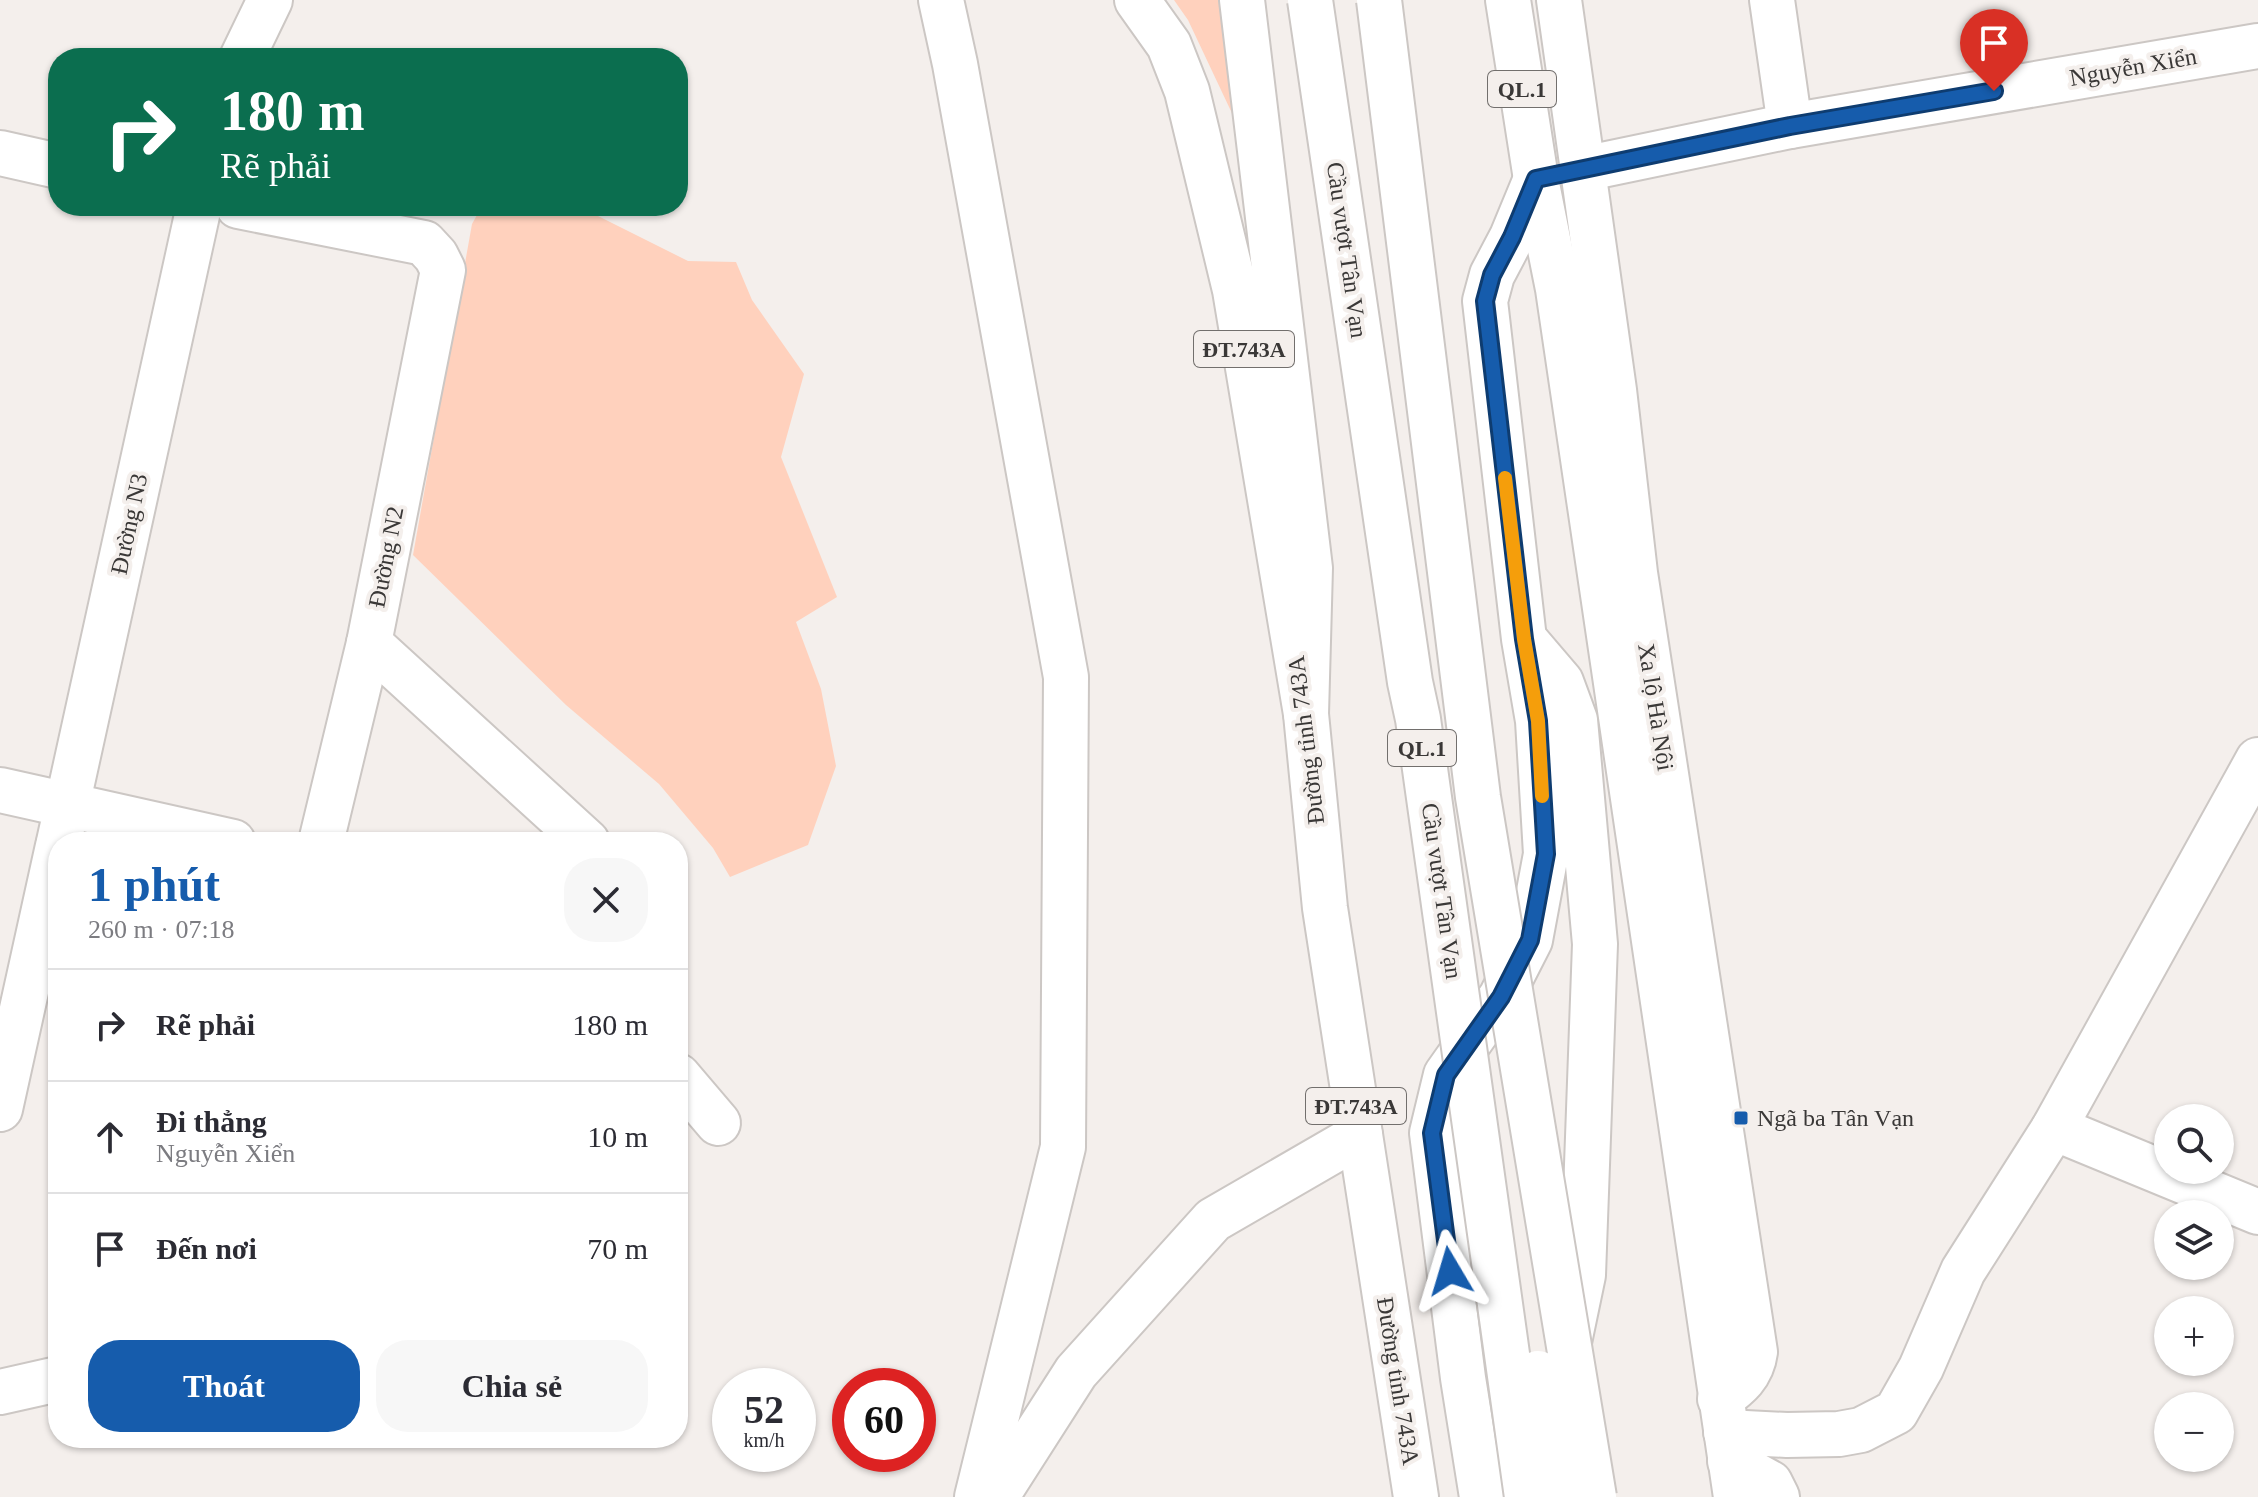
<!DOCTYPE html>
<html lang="vi">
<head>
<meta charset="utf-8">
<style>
  body { margin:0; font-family:"Times New Roman",serif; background:#f7f7f7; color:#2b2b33; height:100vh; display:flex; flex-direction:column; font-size:30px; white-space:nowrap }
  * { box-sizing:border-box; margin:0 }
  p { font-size:26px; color:#7c7c81 }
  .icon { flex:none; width:44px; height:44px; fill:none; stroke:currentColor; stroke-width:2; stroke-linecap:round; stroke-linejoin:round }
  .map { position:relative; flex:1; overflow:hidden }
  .details { position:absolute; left:48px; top:832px; width:640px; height:616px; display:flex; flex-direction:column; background:#fff; border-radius:32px; box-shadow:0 2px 6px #0004 }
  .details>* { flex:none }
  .hud { position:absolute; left:48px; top:48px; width:640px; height:168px; border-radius:32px; box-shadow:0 2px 6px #0004; background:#0b6e4f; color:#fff; overflow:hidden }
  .tools { position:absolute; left:2154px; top:1104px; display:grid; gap:16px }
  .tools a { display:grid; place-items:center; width:80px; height:80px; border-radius:50%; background:#fff; box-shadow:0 2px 6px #0004; font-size:40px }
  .speed { position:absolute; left:712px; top:1368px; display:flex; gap:16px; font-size:40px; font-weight:700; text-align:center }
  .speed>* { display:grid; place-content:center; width:104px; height:104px; border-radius:50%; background:#fff; box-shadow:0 2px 6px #0004; line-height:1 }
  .speed small { font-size:20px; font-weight:400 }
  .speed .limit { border:12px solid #d22; background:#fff; color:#111 }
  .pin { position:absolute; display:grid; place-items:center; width:68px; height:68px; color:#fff; margin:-82px -34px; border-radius:50% 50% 50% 0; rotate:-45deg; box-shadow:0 0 8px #0007 }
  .pin .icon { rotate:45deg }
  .me { position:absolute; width:88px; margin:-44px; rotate:353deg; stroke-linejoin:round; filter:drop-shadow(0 0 6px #0008) }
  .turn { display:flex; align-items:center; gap:28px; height:168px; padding:0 40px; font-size:36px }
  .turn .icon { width:104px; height:104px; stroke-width:2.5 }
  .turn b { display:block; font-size:56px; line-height:68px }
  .round { display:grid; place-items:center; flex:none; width:84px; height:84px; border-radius:32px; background:#f7f7f7 }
  .summary { display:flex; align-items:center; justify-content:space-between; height:136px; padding:0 40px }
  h1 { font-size:48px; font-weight:700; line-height:60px; color:#165cac }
  .cta { display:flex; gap:16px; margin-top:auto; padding:16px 40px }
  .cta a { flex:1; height:92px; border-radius:32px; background:#165cac; color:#fff; font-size:32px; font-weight:700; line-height:92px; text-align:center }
  .cta a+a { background:#f7f7f7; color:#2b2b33 }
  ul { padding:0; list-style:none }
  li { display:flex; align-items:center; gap:24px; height:112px; padding:0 40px; border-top:2px solid #e1e1e2 }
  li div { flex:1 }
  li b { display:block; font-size:30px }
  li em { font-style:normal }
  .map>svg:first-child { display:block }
  .green { fill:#ffd1bd }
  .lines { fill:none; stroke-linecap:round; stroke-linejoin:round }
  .minor-casing { stroke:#ccc7c4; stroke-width:48 }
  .secondary-casing { stroke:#ccc7c4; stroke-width:48 }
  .primary-casing { stroke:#ccc7c4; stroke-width:48 }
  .trunk-casing { stroke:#ccc7c4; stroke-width:48 }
  .minor { stroke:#fff; stroke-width:44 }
  .secondary { stroke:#fff; stroke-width:44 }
  .primary { stroke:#fff; stroke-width:44 }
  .trunk { stroke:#fff; stroke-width:44 }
  .trunk-bridge-casing { stroke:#ccc7c4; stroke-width:48; stroke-linecap:butt }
  .trunk-bridge { stroke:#fff; stroke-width:44 }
  .route-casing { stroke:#0e3c70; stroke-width:20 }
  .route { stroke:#165cac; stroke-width:14 }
  .slow { stroke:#f59e0b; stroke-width:14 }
  .poi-dot { fill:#165cac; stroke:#f4efec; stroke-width:3 }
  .labels { text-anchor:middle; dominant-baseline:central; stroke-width:8; stroke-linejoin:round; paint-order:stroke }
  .shield { fill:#f4efec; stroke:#726f6d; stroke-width:2 }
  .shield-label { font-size:22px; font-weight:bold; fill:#3a3837 }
  .street-label { font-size:24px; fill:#3a3837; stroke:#f4efec }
  .poi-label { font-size:24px; fill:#3a3837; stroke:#f4efec; text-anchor:start }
</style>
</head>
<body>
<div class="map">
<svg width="2258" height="1497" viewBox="0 0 2258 1497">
  <rect width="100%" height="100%" fill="#f4efec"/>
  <g class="green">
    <path d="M1174,0H1221L1238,126L1188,20Z"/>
    <path d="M482,206H578L688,261L736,262L752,300L804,374L781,457L837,597L796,622L821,689L836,766L808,845L730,877L713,848L659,784L566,705L413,555L472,224Z"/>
  </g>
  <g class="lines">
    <g class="minor-casing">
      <g id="minor">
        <path d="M941,0L955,64L1066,677L1063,1147L977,1497"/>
        <path d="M1772,0L1790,126"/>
        <path d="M242,58L270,0"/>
        <path d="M0,153L58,166"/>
        <path d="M238,206L424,243L436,256L443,270L369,643L321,842"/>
        <path d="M369,643L587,842"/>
        <path d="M0,790L233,842"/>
        <path d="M59,842L199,206"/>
        <path d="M678,1076L718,1123"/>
        <path d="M0,1109L58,846"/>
        <path d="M2054,1128L2258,1212"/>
        <path d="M0,1392L58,1379"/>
        <path d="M1726,1432L1787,1435L1839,1434L1861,1430L1896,1412L1921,1368L1963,1271L2054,1128L2258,760"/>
        <path d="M996,1497L1076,1372L1213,1220L1360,1135"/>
      </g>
    </g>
    <g class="secondary-casing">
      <path id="secondary" d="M1583,169L1790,126L2258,46"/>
    </g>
    <g class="primary-casing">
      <g id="primary">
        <path d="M1137,0L1169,45L1187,91L1235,290L1306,714L1325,908L1416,1497"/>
        <path d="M1526,641L1561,682L1575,720L1595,944L1583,1275L1569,1342"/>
        <path d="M1482,1497L1463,1378L1432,1133L1446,1075L1501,997L1530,940L1546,854L1538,721L1524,639L1485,301L1492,275L1512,237L1536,179"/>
      </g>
    </g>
    <g class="trunk-casing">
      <g id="trunk">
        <path d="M1242,0L1310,568L1306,714"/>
        <path d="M1508,0L1536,179L1558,289L1736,1497"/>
        <path d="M1559,0L1614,390L1635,573L1755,1352C1752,1375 1738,1386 1720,1399"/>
        <path d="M1730,1461L1770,1483L1777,1497"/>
      </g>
    </g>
    <use href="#minor" class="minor"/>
    <use href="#secondary" class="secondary"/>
    <use href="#primary" class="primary"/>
    <use href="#trunk" class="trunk"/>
    <g class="trunk-bridge-casing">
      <g id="trunk-bridge">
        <path d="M1310,0L1410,682L1418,719L1527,1497"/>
        <path d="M1379,0L1478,797L1594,1497"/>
        <path d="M1538,1373L1560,1497"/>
      </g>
    </g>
    <use href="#trunk-bridge" class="trunk-bridge"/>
  </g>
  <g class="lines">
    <g class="route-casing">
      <path id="route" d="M1450,1271L1432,1133L1446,1075L1501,997L1530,940L1546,854L1538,721L1524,639L1485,301L1492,275L1512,237L1536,179L1790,126L1994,91"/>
    </g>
    <use href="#route" class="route"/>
    <path class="slow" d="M1505,478L1524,639L1538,721L1542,796"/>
  </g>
  <rect class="poi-dot" x="1733" y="1110" width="16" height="16" rx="4"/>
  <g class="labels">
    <g class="shield">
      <rect x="1488" y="71" width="68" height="36" rx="6"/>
      <rect x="1194" y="331" width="100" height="36" rx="6"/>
      <rect x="1388" y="730" width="68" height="36" rx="6"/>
      <rect x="1306" y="1088" width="100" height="36" rx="6"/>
    </g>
    <g class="shield-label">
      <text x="1522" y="89">QL.1</text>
      <text x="1244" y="349">ĐT.743A</text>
      <text x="1422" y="748">QL.1</text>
      <text x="1356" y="1106">ĐT.743A</text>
    </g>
    <g class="street-label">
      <text transform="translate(2133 67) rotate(-10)">Nguyễn Xiển</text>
      <text transform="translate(1347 250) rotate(82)">Cầu vượt Tân Vạn</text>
      <text transform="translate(129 524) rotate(-78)">Đường N3</text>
      <text transform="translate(386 557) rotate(-79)">Đường N2</text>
      <text transform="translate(1656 707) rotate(81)">Xa lộ Hà Nội</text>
      <text transform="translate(1306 740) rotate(-97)">Đường tỉnh 743A</text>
      <text transform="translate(1442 891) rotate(82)">Cầu vượt Tân Vạn</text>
      <text transform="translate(1398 1381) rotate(81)">Đường tỉnh 743A</text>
    </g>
    <g class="poi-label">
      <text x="1757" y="1118">Ngã ba Tân Vạn</text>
    </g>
  </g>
</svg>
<div class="tools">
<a><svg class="icon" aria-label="search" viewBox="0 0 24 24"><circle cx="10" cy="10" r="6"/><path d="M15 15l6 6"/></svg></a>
<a><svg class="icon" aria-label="layers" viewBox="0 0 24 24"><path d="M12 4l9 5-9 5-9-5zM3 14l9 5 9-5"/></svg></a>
<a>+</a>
<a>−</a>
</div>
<div class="speed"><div>52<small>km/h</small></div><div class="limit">60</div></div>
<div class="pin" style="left:1994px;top:91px;background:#d93025"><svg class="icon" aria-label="arrive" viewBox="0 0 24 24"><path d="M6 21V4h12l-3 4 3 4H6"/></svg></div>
<svg class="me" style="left:1450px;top:1271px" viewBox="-20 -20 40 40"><path d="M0-17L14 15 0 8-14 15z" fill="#165cac" stroke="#fff" stroke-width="4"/></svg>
<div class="hud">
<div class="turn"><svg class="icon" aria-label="right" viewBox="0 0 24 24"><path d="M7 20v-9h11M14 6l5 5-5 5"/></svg><div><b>180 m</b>Rẽ phải</div></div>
</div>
<section class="details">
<div class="summary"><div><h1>1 phút</h1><p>260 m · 07:18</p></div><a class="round"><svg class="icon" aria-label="close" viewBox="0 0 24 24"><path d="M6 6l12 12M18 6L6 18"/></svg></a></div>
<ul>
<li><svg class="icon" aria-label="right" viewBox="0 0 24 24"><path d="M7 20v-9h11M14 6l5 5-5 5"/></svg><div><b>Rẽ phải</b></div><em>180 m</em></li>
<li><svg class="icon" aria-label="ahead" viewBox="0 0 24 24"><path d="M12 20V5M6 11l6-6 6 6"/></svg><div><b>Đi thẳng</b><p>Nguyễn Xiển</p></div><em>10 m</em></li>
<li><svg class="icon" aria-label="arrive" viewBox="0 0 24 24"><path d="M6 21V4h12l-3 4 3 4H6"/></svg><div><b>Đến nơi</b></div><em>70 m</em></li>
</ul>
<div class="cta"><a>Thoát</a><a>Chia sẻ</a></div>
</section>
</div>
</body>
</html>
